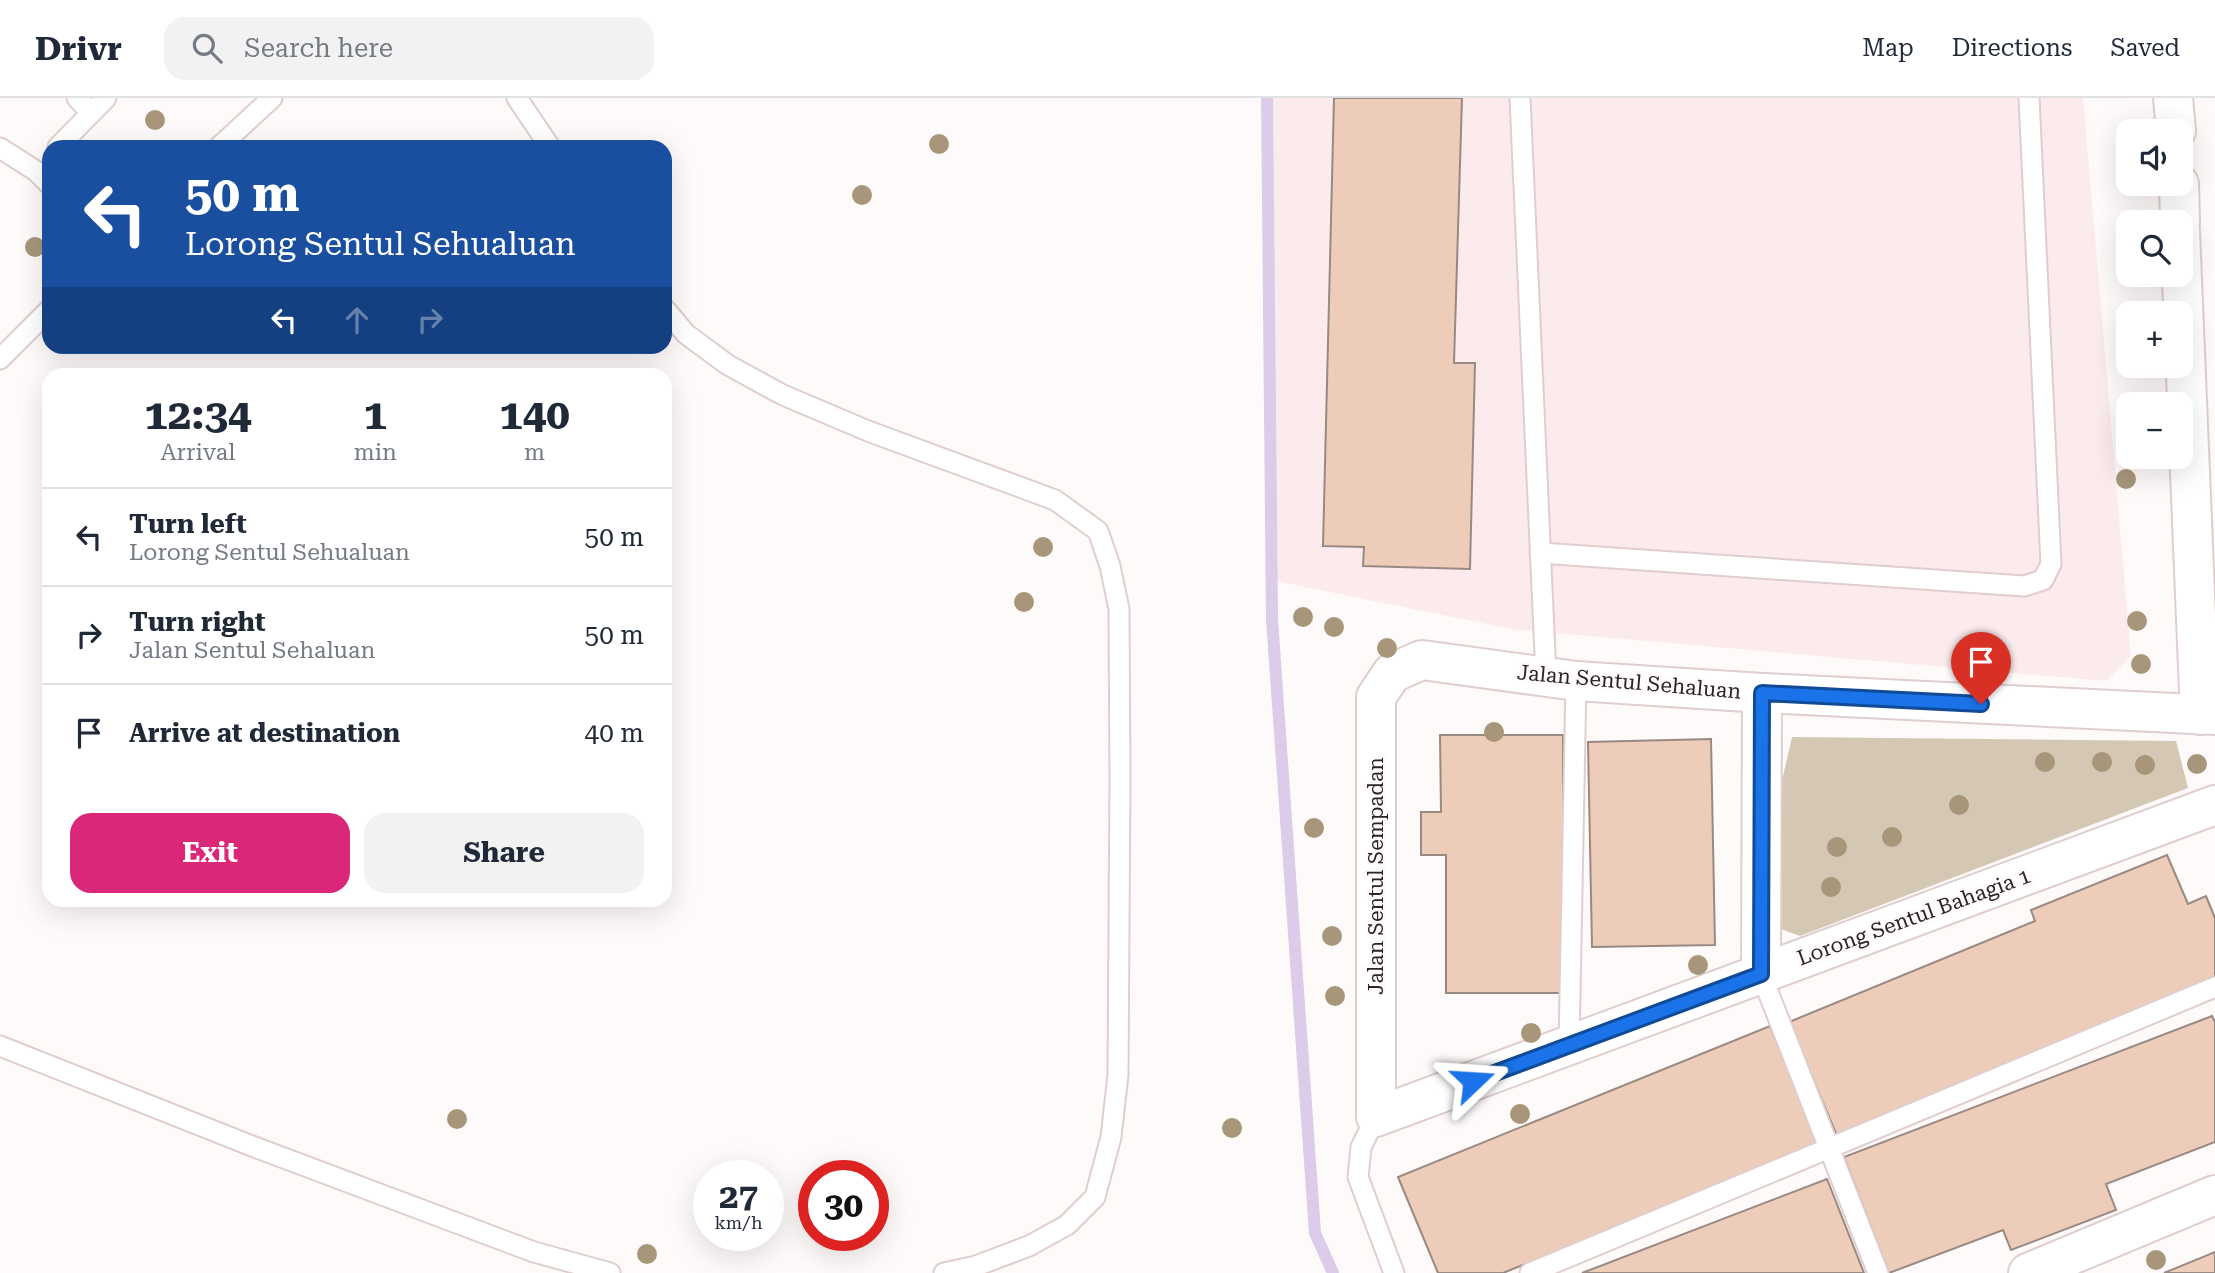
<!DOCTYPE html>
<html lang="en">
<head>
<meta charset="utf-8">
<style>
  body { margin:0; font-family:"Roboto Serif",serif; background:#f2f2f3; color:#1f2937; height:100vh; display:flex; flex-direction:column; font-size:26px; white-space:nowrap }
  * { box-sizing:border-box; margin:0 }
  p { font-size:23px; color:#747a83 }
  .icon { flex:none; width:38px; height:38px; fill:none; stroke:currentColor; stroke-width:2; stroke-linecap:round; stroke-linejoin:round }
  .map { position:relative; flex:1; overflow:hidden }
  .sheet { position:absolute; left:42px; top:270px; width:630px; height:539px; display:flex; flex-direction:column; background:#fff; border-radius:21px; box-shadow:0 7px 28px #0002 }
  .sheet>* { flex:none }
  .guide { position:absolute; left:42px; top:42px; width:630px; height:214px; border-radius:21px; box-shadow:0 7px 28px #0002; background:#1a4fa0; color:#fff; overflow:hidden }
  .fabs { position:absolute; left:2116px; top:21px; display:grid; gap:14px }
  .fabs a { display:grid; place-items:center; width:77px; height:77px; border-radius:14px; background:#fff; box-shadow:0 7px 28px #0002; font-size:35px }
  .speed { position:absolute; left:693px; top:1062px; display:flex; gap:14px; font-size:35px; font-weight:700; text-align:center }
  .speed>* { display:grid; place-content:center; width:91px; height:91px; border-radius:50%; background:#fff; box-shadow:0 7px 28px #0002; line-height:1 }
  .speed small { font-size:18px; font-weight:400 }
  .speed .limit { border:10px solid #d22; background:#fff; color:#111 }
  .pin { position:absolute; display:grid; place-items:center; width:60px; height:60px; color:#fff; margin:-72px -30px; border-radius:50% 50% 50% 0; rotate:-45deg; box-shadow:0 0 7px #0007 }
  .pin .icon { rotate:45deg }
  .me { position:absolute; width:77px; margin:-38px; rotate:70deg; stroke-linejoin:round; filter:drop-shadow(0 0 5px #0008) }
  .turn { display:flex; align-items:center; gap:24px; height:147px; padding:0 28px; font-size:32px }
  .turn .icon { width:91px; height:91px; stroke-width:2.5 }
  .turn b { display:block; font-size:49px; line-height:60px }
  .lanes { display:flex; align-items:center; height:66px; padding:0 28px; background:#0003; justify-content:center; gap:35px; direction:ltr }
  .lanes .off { opacity:.35 }
  .eta { display:flex; justify-content:space-evenly; align-items:center; height:119px; text-align:center }
  .eta b { font-size:42px; font-weight:700; line-height:49px }
  .primary-button { display:flex; gap:14px; margin-top:auto; padding:14px 28px }
  .primary-button a { flex:1; height:80px; border-radius:21px; background:#db2777; color:#fff; font-size:28px; font-weight:700; line-height:80px; text-align:center }
  .primary-button a+a { background:#f2f2f3; color:#1f2937 }
  ul { padding:0; list-style:none }
  li { display:flex; align-items:center; gap:21px; height:98px; padding:0 28px; border-top:2px solid #e0e1e3 }
  li div { flex:1 }
  li b { display:block; font-size:26px }
  li em { font-style:normal }
  header { display:flex; align-items:center; gap:42px; box-sizing:border-box; height:98px; padding:0 35px; background:#fff; border-bottom:2px solid #e0e1e3 }
  header strong { font-size:33px }
  nav { display:flex; gap:38px; margin-inline-start:auto; font-size:24px }
  .search { width:490px; height:63px; background:#f2f2f3; display:flex; align-items:center; gap:18px; box-sizing:border-box; padding:0 24px; border-radius:21px; color:#747a83; font-size:26px }
  .map>svg:first-child { display:block }
  .built { fill:#fcebec }
  .green { fill:#d4c8b4 }
  .lines { fill:none; stroke-linecap:round; stroke-linejoin:round }
  .stream { stroke:#dccbe9; stroke-width:12 }
  .building { fill:#eeccba; stroke:#988982; stroke-width:2 }
  .service-casing { stroke:#e0cece; stroke-width:23 }
  .minor-casing { stroke:#e0cece; stroke-width:42 }
  .service { stroke:#fff; stroke-width:19 }
  .minor { stroke:#fff; stroke-width:38 }
  .tree { fill:#a7967a }
  .route-casing { stroke:#114b97; stroke-width:18 }
  .route { stroke:#1a73e8; stroke-width:12 }
  .labels { text-anchor:middle; dominant-baseline:central; stroke-width:6; stroke-linejoin:round; paint-order:stroke }
  .street-label { font-size:21px; fill:#2a2424; stroke:#fefafa }
</style>
</head>
<body>
<header>
<strong>Drivr</strong>
<div class="search"><svg class="icon" aria-label="search" viewBox="0 0 24 24"><circle cx="10" cy="10" r="6"/><path d="M15 15l6 6"/></svg>Search here</div>
<nav><a>Map</a><a>Directions</a><a>Saved</a></nav>
</header>
<div class="map">
<svg width="2215" height="1175" viewBox="0 0 2215 1175">
  <rect width="100%" height="100%" fill="#fefafa"/>
  <path class="built" d="M1273,0H2083L2131,558L2106,583L1544,534L1516,532L1276,483Z"/>
  <path class="green" d="M1792,639L2176,643L2188,690L1800,838L1775,829L1778,700Z"/>
  <g class="lines">
    <path class="stream" d="M1267,0L1272,521L1315,1135L1333,1175"/>
  </g>
  <g class="building">
    <path d="M1334,0H1462L1454,265H1475L1470,471L1363,468L1364,449L1323,448Z"/>
    <path d="M1440,637H1563V895H1446V757H1421V714H1441Z"/>
    <path d="M1711,641L1715,847L1592,849L1588,644Z"/>
    <path d="M2167,757L2188,806L2206,798L2215,820V884L1837,1038L1789,924L2035,823L2031,812Z"/>
    <path d="M2212,918L2215,924V1044L2106,1086L2116,1112L2011,1152L2003,1132L1889,1175L1844,1059Z"/>
    <path d="M1770,928L1819,1047L1503,1175H1438L1398,1079Z"/>
    <path d="M1827,1081L1864,1175H1582Z"/>
    <path d="M2215,1154V1175H2164Z"/>
  </g>
  <g class="lines">
    <g class="service-casing">
      <g id="service">
        <path d="M77,0L91,15"/>
        <path d="M517,0L550,49"/>
        <path d="M1520,0L1546,579"/>
        <path d="M58,49L106,0"/>
        <path d="M219,49L272,0"/>
        <path d="M0,50L36,73L49,86"/>
        <path d="M665,211L686,236L728,267L783,297L868,333L1055,402L1098,433L1110,468L1119,511L1120,682L1118,977L1111,1039L1095,1099L1067,1127L1029,1148L976,1168L944,1175"/>
        <path d="M0,261L49,212"/>
        <path d="M1540,455L2024,488L2043,482L2051,466L2029,0"/>
        <path d="M1761,876L1878,1175"/>
        <path d="M1569,947L1576,583"/>
        <path d="M0,948L252,1048L534,1154L610,1175"/>
        <path d="M1376,1019L1361,1049L1358,1079L1394,1175"/>
        <path d="M1530,1175L2215,889"/>
      </g>
    </g>
    <g class="minor-casing">
      <g id="minor">
        <path d="M2173,0L2176,33"/>
        <path d="M2179,86L2180,124"/>
        <path d="M2180,133L2200,617"/>
        <path d="M2215,617L1762,595L1576,583L1422,562L1392,575L1376,599V1019L2215,707"/>
        <path d="M1761,876L1762,595"/>
        <path d="M2028,1175L2215,1097"/>
      </g>
    </g>
    <use href="#service" class="service"/>
    <use href="#minor" class="minor"/>
  </g>
  <g class="tree">
    <circle cx="155" cy="22" r="10"/>
    <circle cx="939" cy="46" r="10"/>
    <circle cx="862" cy="97" r="10"/>
    <circle cx="35" cy="149" r="10"/>
    <circle cx="2126" cy="381" r="10"/>
    <circle cx="1043" cy="449" r="10"/>
    <circle cx="1024" cy="504" r="10"/>
    <circle cx="1303" cy="519" r="10"/>
    <circle cx="2137" cy="523" r="10"/>
    <circle cx="1334" cy="529" r="10"/>
    <circle cx="1387" cy="550" r="10"/>
    <circle cx="2141" cy="566" r="10"/>
    <circle cx="1494" cy="634" r="10"/>
    <circle cx="2045" cy="664" r="10"/>
    <circle cx="2102" cy="664" r="10"/>
    <circle cx="2197" cy="666" r="10"/>
    <circle cx="2145" cy="667" r="10"/>
    <circle cx="1959" cy="707" r="10"/>
    <circle cx="1314" cy="730" r="10"/>
    <circle cx="1892" cy="739" r="10"/>
    <circle cx="1837" cy="749" r="10"/>
    <circle cx="1831" cy="789" r="10"/>
    <circle cx="1332" cy="838" r="10"/>
    <circle cx="1698" cy="867" r="10"/>
    <circle cx="1335" cy="898" r="10"/>
    <circle cx="1531" cy="935" r="10"/>
    <circle cx="1520" cy="1016" r="10"/>
    <circle cx="457" cy="1021" r="10"/>
    <circle cx="1232" cy="1030" r="10"/>
    <circle cx="647" cy="1156" r="10"/>
    <circle cx="2156" cy="1162" r="10"/>
  </g>
  <g class="lines">
    <g class="route-casing">
      <path id="route" d="M1473,983L1761,876L1762,595L1981,606"/>
    </g>
    <use href="#route" class="route"/>
  </g>
  <g class="labels">
    <g class="street-label">
      <text transform="translate(1629 584) rotate(5)">Jalan Sentul Sehaluan</text>
      <text transform="translate(1376 778) rotate(-90)">Jalan Sentul Sempadan</text>
      <text transform="translate(1914 819) rotate(-20)">Lorong Sentul Bahagia 1</text>
    </g>
  </g>
</svg>
<div class="fabs">
<a><svg class="icon" aria-label="sound" viewBox="0 0 24 24"><path d="M4 9h4l5-4v14l-5-4H4zM17 9q2 3 0 6"/></svg></a>
<a><svg class="icon" aria-label="search" viewBox="0 0 24 24"><circle cx="10" cy="10" r="6"/><path d="M15 15l6 6"/></svg></a>
<a>+</a>
<a>−</a>
</div>
<div class="speed"><div>27<small>km/h</small></div><div class="limit">30</div></div>
<div class="pin" style="left:1981px;top:606px;background:#d93025"><svg class="icon" aria-label="arrive" viewBox="0 0 24 24"><path d="M6 21V4h12l-3 4 3 4H6"/></svg></div>
<svg class="me" style="left:1473px;top:983px" viewBox="-20 -20 40 40"><path d="M0-17L14 15 0 8-14 15z" fill="#1a73e8" stroke="#fff" stroke-width="4"/></svg>
<div class="guide">
<div class="turn"><svg class="icon" aria-label="left" viewBox="0 0 24 24"><path d="M17 20v-9H6M10 6l-5 5 5 5"/></svg><div><b>50 m</b>Lorong Sentul Sehualuan</div></div>
<div class="lanes"><svg class="icon" aria-label="left" viewBox="0 0 24 24"><path d="M17 20v-9H6M10 6l-5 5 5 5"/></svg><svg class="icon off" aria-label="ahead" viewBox="0 0 24 24"><path d="M12 20V5M6 11l6-6 6 6"/></svg><svg class="icon off" aria-label="right" viewBox="0 0 24 24"><path d="M7 20v-9h11M14 6l5 5-5 5"/></svg></div>
</div>
<section class="sheet">
<div class="eta">
<div><b>12:34</b><p>Arrival</p></div>
<div><b>1</b><p>min</p></div>
<div><b>140</b><p>m</p></div>
</div>
<ul>
<li><svg class="icon" aria-label="left" viewBox="0 0 24 24"><path d="M17 20v-9H6M10 6l-5 5 5 5"/></svg><div><b>Turn left</b><p>Lorong Sentul Sehualuan</p></div><em>50 m</em></li>
<li><svg class="icon" aria-label="right" viewBox="0 0 24 24"><path d="M7 20v-9h11M14 6l5 5-5 5"/></svg><div><b>Turn right</b><p>Jalan Sentul Sehaluan</p></div><em>50 m</em></li>
<li><svg class="icon" aria-label="arrive" viewBox="0 0 24 24"><path d="M6 21V4h12l-3 4 3 4H6"/></svg><div><b>Arrive at destination</b></div><em>40 m</em></li>
</ul>
<div class="primary-button"><a>Exit</a><a>Share</a></div>
</section>
</div>
</body>
</html>
